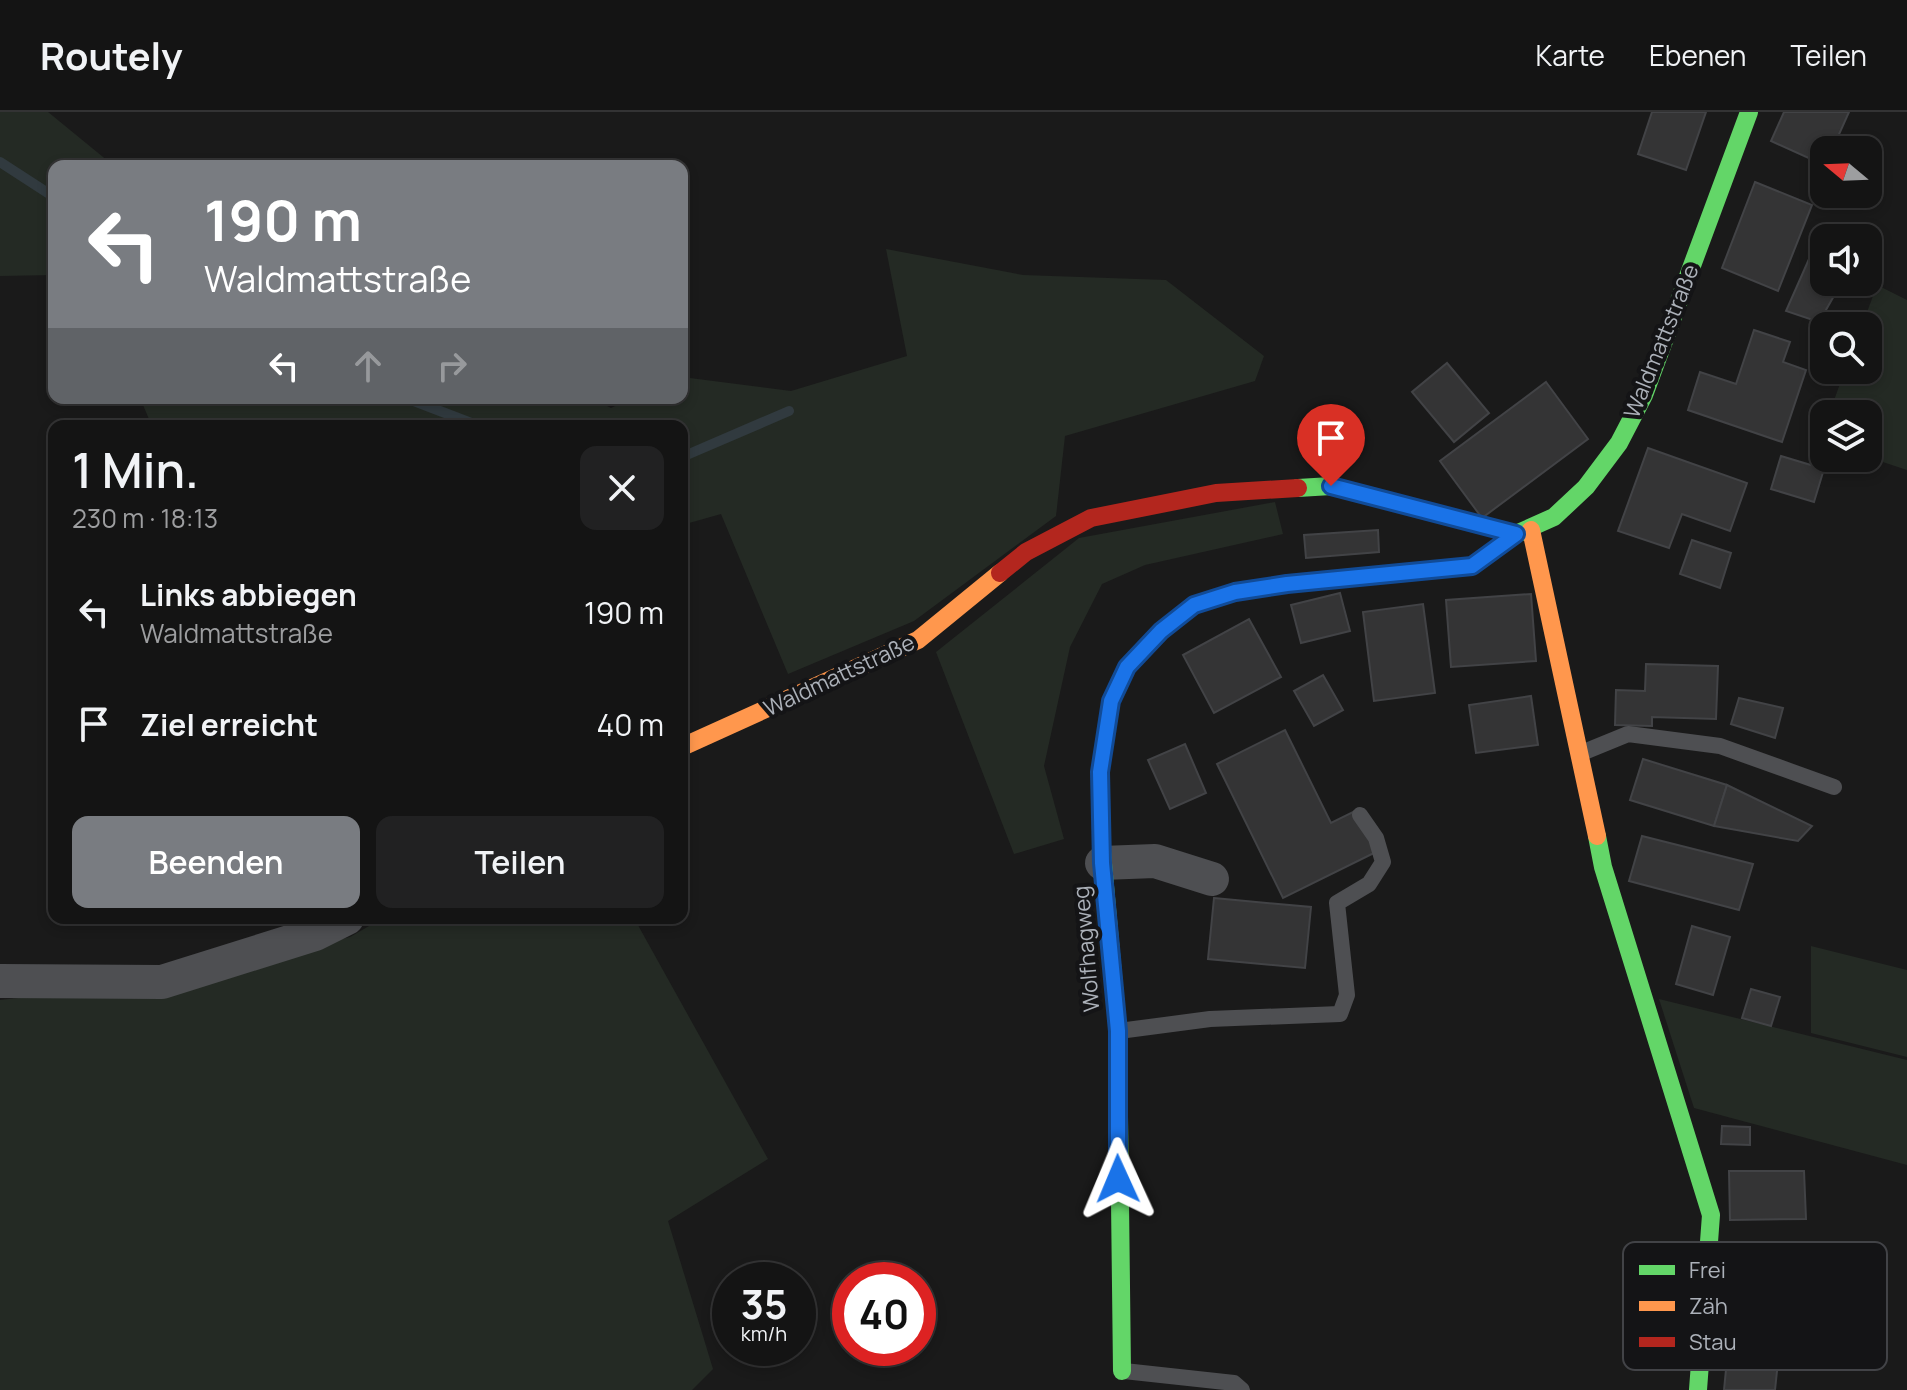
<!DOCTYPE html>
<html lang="de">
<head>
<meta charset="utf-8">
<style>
  body { margin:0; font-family:Manrope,sans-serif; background:#212122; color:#f1f3f6; height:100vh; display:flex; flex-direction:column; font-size:30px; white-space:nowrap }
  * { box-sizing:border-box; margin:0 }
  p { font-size:26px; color:#9d9ea0 }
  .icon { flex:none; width:44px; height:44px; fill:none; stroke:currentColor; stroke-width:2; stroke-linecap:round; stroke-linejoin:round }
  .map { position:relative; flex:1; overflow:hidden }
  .panel { position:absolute; left:48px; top:308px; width:640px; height:504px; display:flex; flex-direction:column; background:#141414; border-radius:16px; box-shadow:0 4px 12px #0003,0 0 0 2px #333334 }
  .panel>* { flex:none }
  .banner { position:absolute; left:48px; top:48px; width:640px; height:244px; border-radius:16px; box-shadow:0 4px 12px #0003,0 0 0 2px #333334; background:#797c81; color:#fff; overflow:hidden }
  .needle { width:52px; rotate:289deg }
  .tools { position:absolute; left:1810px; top:24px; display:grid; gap:16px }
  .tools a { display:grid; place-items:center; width:72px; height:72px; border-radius:16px; background:#141414; box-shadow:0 4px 12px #0003,0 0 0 2px #333334; font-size:40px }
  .speed { position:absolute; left:712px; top:1150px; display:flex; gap:16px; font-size:40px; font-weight:700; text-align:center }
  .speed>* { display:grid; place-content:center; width:104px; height:104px; border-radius:50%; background:#141414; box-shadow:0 4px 12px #0003,0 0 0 2px #333334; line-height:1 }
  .speed small { font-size:20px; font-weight:400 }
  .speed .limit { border:12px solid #d22; background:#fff; color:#111 }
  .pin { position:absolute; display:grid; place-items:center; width:68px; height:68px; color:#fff; margin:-82px -34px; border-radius:50% 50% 50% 0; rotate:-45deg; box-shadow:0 0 8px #0007 }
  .pin .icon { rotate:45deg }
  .me { position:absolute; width:88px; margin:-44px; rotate:359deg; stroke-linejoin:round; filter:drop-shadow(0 0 6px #0008) }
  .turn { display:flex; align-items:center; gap:28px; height:168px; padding:0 24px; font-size:36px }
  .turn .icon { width:104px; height:104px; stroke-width:2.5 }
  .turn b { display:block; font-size:56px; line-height:68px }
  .lanes { display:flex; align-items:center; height:76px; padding:0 24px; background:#0003; justify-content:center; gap:40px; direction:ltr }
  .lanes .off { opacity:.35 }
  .round { display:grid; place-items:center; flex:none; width:84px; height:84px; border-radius:16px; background:#212122 }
  .headline { display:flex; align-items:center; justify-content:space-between; height:136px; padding:0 24px }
  h1 { font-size:48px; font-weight:600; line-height:60px }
  .primary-button { display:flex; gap:16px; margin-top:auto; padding:16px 24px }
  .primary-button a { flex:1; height:92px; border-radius:16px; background:#797c81; color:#fff; font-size:32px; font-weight:600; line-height:92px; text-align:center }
  .primary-button a+a { background:#212122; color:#f1f3f6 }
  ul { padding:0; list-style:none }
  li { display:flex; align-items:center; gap:24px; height:112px; padding:0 24px }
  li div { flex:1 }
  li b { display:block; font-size:30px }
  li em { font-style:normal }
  header { display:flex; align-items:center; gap:48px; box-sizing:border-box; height:112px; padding:0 40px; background:#141414; border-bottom:2px solid #333334 }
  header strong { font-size:38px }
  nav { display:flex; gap:44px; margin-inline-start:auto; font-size:28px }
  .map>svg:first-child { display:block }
  .green { fill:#242a24 }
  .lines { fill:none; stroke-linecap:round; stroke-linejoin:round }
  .stream { stroke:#313a3f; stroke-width:10 }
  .building { fill:#343435; stroke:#424346; stroke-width:2 }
  .lane { stroke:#4e4f52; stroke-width:16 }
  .street { stroke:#4e4f52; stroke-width:34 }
  .fast { stroke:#63d668; stroke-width:18 }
  .slow { stroke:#ff974d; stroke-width:18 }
  .jam { stroke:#b3261e; stroke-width:18 }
  .route-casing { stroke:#114b97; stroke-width:20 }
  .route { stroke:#1a73e8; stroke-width:14 }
  .labels { text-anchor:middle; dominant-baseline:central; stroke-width:8; stroke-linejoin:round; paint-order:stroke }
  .street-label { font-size:22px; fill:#acb1b9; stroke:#141416 }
  .key { fill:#141416; stroke:#424347; stroke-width:2 }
  .key-label { font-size:22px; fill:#acb1b9 }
</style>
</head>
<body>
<header>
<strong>Routely</strong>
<nav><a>Karte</a><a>Ebenen</a><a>Teilen</a></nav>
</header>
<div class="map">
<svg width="1907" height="1278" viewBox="0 0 1907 1278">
  <rect width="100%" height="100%" fill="#1a1a1a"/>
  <g class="green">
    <path d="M0,0H48L114,54H54V163L0,164Z"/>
    <path d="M886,137L1023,163L1166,168L1264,244L1255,269L1065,324L1056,404L914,509L788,562L721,402L682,413V314H152L140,286H592L611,296L632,286H682V265L791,279L907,244Z"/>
    <path d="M1877,173L1907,188V358L1868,345V302H1829L1845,258H1868V214H1862Z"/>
    <path d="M1275,390L1283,422L1145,453L1102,472L1070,535L1044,654L1064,727L1014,742L936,540L1079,426Z"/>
    <path d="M383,806H634L768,1047L668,1109L713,1257L692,1278H0V888L162,870L350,825Z"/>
    <path d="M1811,834L1907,858V945L1811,921Z"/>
    <path d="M1659,887L1907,948V1053L1694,996Z"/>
  </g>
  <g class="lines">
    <g class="stream">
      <path d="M0,50L54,85"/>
      <path d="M406,286L479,314"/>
      <path d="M682,345L789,299"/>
    </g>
  </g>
  <g class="building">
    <path d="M1652,0H1706L1686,58L1638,42Z"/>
    <path d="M1784,0H1849L1832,38H1824V53L1771,29Z"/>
    <path d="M1755,70L1812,93L1778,179L1722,156Z"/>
    <path d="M1809,147L1824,156V170H1842L1819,210L1786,199Z"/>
    <path d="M1754,218L1790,230L1783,250L1806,258L1782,330L1688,298L1700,260L1736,272Z"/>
    <path d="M1447,251L1489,301L1454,330L1412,280Z"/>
    <path d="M1546,270L1588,327L1482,406L1440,349Z"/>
    <path d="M1648,336L1747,371L1730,419L1682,402L1669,436L1618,419Z"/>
    <path d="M1781,344L1824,357L1814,390L1771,377Z"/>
    <path d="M1378,418L1379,440L1306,446L1304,423Z"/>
    <path d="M1692,428L1731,441L1720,476L1680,462Z"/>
    <path d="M1340,481L1350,519L1301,531L1291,493Z"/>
    <path d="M1531,482L1536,549L1451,555L1446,488Z"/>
    <path d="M1423,492L1435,581L1374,589L1363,500Z"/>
    <path d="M1249,507L1281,565L1214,601L1183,543Z"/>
    <path d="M1646,552L1718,554L1716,607L1652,605V614L1615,613L1616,578L1645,579Z"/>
    <path d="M1323,563L1343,598L1314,614L1294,579Z"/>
    <path d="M1531,584L1538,633L1476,641L1469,593Z"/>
    <path d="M1739,586L1783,596L1775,626L1731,612Z"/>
    <path d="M1285,618L1331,711L1355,699L1376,740L1283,786L1217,652Z"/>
    <path d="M1185,632L1206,681L1170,697L1148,648Z"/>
    <path d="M1643,647L1727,673L1714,714L1630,688Z"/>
    <path d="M1727,673L1812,714L1798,729L1714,714Z"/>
    <path d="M1642,724L1753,752L1739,798L1629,769Z"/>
    <path d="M1214,786L1311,795L1305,856L1208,847Z"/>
    <path d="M1692,814L1730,825L1713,883L1676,872Z"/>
    <path d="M1751,877L1780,885L1771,914L1742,906Z"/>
    <path d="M1722,1014L1750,1015V1033L1721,1032Z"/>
    <path d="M1729,1059H1804L1806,1107L1730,1108Z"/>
    <path d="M1730,1217L1781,1221L1775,1278H1724Z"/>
  </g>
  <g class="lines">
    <g class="lane">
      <path d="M1584,640L1628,622L1720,634L1834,675"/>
      <path d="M1119,919L1210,907L1340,902L1347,883L1337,791L1369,772L1383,750L1376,726L1360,703"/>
      <path d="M1124,1259L1234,1271L1242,1278"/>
    </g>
    <g class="street">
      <path d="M1102,751L1155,749L1212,767"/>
      <path d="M0,869L162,870L315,822L347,806"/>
    </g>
    <g class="fast">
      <path d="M1298,376L1331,374L1516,422L1554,405L1586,375L1619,331L1644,283L1749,0"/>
      <path d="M1597,724L1603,755L1711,1103L1698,1278"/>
      <path d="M1102,740L1118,919L1122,1259"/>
    </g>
    <g class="slow">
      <path d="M1531,418L1597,724"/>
      <path d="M682,635L918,528L1000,461"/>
      <path d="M1102,740L1100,660L1111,589L1127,555L1161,519L1194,493L1235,480L1287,472L1472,454L1516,422"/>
    </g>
    <path class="jam" d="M1000,461L1026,440L1091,406L1216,381L1298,376"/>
  </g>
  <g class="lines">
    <g class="route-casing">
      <path id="route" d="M1118,1067V919L1102,751L1100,660L1111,589L1127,555L1161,519L1194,493L1235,480L1287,472L1472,454L1516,422L1331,374"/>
    </g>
    <use href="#route" class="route"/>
  </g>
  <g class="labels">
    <g class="street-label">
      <text transform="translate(1661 229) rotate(-68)">Waldmattstraße</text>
      <text transform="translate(839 563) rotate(-25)">Waldmattstraße</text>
      <text transform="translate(1086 837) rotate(-95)">Wolfhagweg</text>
    </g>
  </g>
  <rect x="1623" y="1130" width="264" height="128" rx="12" class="key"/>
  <rect x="1639" y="1153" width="36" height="10" fill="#63d668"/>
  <rect x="1639" y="1189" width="36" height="10" fill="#ff974d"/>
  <rect x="1639" y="1225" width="36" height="10" fill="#b3261e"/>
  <g class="key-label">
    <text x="1689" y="1166">Frei</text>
    <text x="1689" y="1202">Zäh</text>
    <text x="1689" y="1238">Stau</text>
  </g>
</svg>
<div class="tools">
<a><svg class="needle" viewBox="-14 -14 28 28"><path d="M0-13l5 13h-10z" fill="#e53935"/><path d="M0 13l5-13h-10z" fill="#9d9ea0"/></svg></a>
<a><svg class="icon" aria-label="sound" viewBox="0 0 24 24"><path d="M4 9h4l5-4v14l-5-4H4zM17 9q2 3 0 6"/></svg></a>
<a><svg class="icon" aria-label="search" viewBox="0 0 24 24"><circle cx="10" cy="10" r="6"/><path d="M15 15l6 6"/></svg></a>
<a><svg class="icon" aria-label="layers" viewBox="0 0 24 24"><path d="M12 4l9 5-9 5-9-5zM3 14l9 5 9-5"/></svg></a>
</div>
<div class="speed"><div>35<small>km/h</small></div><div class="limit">40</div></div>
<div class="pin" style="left:1331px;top:374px;background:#d93025"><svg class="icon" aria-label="arrive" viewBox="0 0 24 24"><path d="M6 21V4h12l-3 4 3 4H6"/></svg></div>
<svg class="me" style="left:1118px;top:1067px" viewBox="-20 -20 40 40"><path d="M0-17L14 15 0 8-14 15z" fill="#1a73e8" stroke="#fff" stroke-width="4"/></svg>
<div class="banner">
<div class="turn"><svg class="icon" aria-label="left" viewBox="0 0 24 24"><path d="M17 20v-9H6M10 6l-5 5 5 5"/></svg><div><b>190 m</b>Waldmattstraße</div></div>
<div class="lanes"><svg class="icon" aria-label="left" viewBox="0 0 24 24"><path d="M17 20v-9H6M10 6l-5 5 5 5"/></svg><svg class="icon off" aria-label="ahead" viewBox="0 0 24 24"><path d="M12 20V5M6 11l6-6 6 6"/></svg><svg class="icon off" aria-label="right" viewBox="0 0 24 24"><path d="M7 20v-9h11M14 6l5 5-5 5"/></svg></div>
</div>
<section class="panel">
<div class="headline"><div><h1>1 Min.</h1><p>230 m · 18:13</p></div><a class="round"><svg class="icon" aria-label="close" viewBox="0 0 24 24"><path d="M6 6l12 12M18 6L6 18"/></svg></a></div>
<ul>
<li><svg class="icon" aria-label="left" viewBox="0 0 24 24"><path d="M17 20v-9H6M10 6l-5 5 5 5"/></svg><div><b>Links abbiegen</b><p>Waldmattstraße</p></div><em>190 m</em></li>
<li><svg class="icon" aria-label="arrive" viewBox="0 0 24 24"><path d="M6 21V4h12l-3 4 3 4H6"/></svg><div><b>Ziel erreicht</b></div><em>40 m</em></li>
</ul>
<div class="primary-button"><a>Beenden</a><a>Teilen</a></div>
</section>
</div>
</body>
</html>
